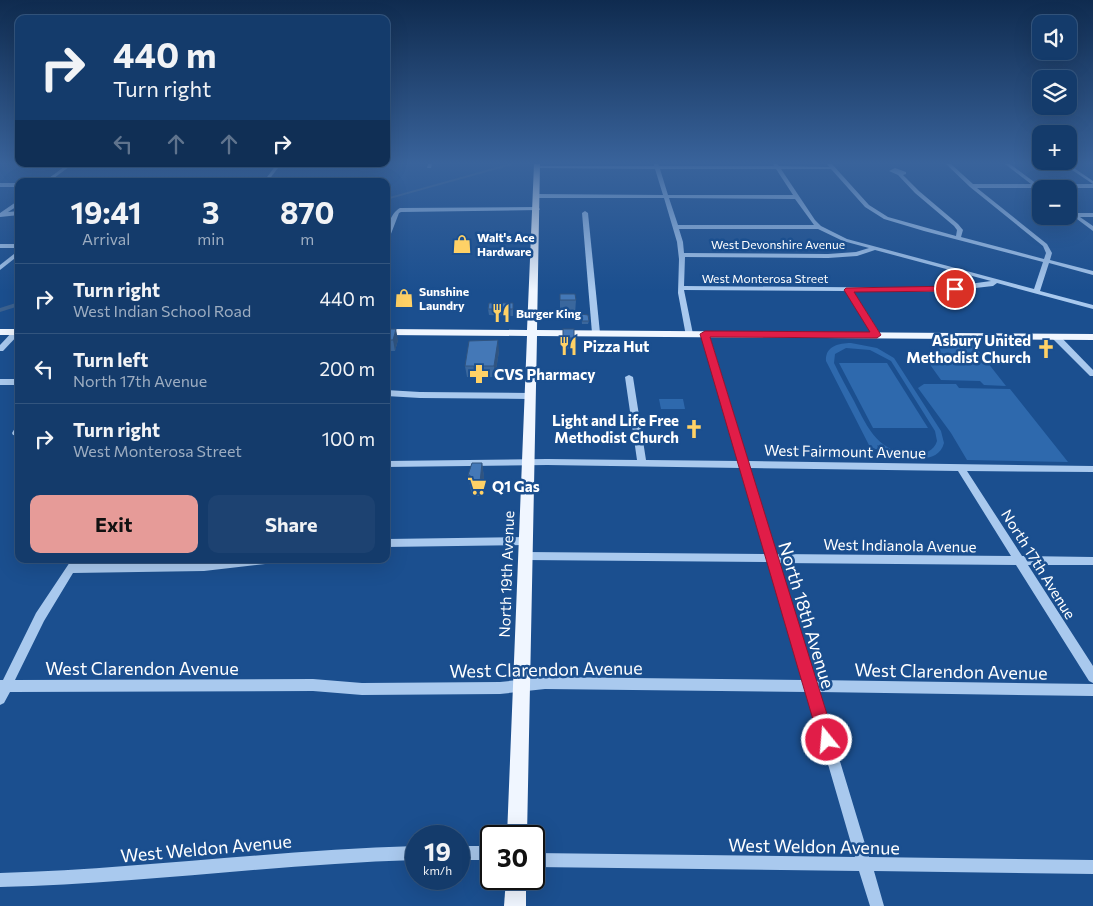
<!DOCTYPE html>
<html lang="en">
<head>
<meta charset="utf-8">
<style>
  body { margin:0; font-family:Commissioner,sans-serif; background:#1d4271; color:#f1f3f6; height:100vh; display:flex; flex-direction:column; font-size:19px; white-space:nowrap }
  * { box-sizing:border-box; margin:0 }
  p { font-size:16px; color:#9dadc1 }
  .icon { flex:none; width:28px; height:28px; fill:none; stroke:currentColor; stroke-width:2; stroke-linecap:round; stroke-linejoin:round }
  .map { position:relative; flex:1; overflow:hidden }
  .drawer { position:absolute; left:15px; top:178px; width:375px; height:385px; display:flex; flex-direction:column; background:#143b6b; border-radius:10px; box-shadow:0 5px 20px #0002,0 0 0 1px #33557e }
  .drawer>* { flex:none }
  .guide { position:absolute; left:15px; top:15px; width:375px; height:152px; border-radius:10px; box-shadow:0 5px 20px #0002,0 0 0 1px #33557e; background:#143b6b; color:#f1f3f6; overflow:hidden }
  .fabs { position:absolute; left:1032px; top:15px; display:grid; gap:10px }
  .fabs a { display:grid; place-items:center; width:45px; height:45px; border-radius:10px; background:#143b6b; box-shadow:0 5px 20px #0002,0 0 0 1px #33557e; font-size:25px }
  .speed { position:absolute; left:405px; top:825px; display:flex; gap:10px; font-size:25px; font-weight:700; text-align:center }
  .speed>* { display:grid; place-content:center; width:65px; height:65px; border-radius:50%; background:#143b6b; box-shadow:0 5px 20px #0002,0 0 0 1px #33557e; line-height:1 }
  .speed small { font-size:12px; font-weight:400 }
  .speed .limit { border:2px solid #111; border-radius:8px; background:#fff; color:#111 }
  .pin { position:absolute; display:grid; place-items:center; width:42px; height:42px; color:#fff; margin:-21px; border:2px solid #fff; border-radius:50%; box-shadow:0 1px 5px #0007 }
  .me { position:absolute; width:55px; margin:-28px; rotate:343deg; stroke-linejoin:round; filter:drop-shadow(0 0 4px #0008) }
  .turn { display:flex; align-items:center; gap:18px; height:105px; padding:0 15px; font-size:22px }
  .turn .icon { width:65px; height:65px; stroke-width:2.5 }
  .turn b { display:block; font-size:35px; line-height:42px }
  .lanes { display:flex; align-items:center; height:48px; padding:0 15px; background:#0003; justify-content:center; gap:25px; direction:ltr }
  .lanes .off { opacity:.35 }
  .eta { display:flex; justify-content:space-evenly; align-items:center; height:85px; text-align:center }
  .eta b { font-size:30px; font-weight:700; line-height:35px }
  .action { display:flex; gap:10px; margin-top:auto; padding:10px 15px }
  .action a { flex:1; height:58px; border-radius:10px; background:#e69b98; color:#111; font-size:20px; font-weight:700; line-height:58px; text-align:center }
  .action a+a { background:#1d4271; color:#f1f3f6 }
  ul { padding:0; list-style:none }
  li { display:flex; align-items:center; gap:15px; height:70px; padding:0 15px; border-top:1px solid #33557e }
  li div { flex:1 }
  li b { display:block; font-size:19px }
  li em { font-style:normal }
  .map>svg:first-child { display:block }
  .green { fill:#2e69ad; fill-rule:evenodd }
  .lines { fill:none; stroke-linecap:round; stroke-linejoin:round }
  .canal { fill:#3c6290; fill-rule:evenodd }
  .minor { fill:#a9c9ee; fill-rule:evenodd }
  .major { fill:#f0f6ff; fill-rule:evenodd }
  .wall { fill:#3a679d }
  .shaded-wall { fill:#305480 }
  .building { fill:#4478b7; stroke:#305480 }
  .route { fill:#e11d48; stroke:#92132f }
  .labels { text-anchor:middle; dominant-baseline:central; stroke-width:5; stroke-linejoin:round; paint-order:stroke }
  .far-poi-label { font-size:12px; font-weight:bold; fill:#fff; stroke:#1b4f8f; text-anchor:start }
  .far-street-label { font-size:12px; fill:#fff; stroke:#1b4f8f }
  .poi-label { font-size:15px; font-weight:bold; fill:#fff; stroke:#1b4f8f; text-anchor:start }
  .street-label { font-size:15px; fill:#fff; stroke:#1b4f8f }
  .near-street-label { font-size:18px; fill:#fff; stroke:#1b4f8f }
</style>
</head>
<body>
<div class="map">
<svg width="1093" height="906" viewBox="0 0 1093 906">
  <rect width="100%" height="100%" fill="#1b4f8f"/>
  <g class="green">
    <path d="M851,343L877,348L894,358L941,431L944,443C937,470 893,455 877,445L879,449H871L826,361C825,346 839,343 851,343ZM846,348L870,350L891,361L935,431L937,441C934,451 925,454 915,454C879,454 868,429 854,401C847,388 840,376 834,363L835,354Z"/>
    <path d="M951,344H973L1006,386L984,385L980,381L941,380L931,366L930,359L939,348Z"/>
    <path d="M839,363H887L928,428H873Z"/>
    <path d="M924,384H956L959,388L1010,389L1068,462L967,460L951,433L918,388Z"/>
    <path d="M659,399H683L685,409H661Z"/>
  </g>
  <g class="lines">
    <g class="canal">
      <path d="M508,164H515L386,200V198Z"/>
      <path d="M19,302V306L0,312V308Z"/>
    </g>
    <g class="minor">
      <path d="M68,164H73L50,181H45Z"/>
      <path d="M277,164H281L268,181H264Z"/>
      <path d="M428,164H432L431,168H427Z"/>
      <path d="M654,164H658L659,166H774L773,164H777L779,166L829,167L827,164H832L869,205L888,217L956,236L957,230L954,226L915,193L898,175L889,171L895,168L906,172V174L903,175L919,191L958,224L963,230L961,237L1044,259L1046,253L1043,246L970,187L946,164H951L973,184H1031L1005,164H1010L1037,184H1093L1063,164H1068L1093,181V188H977L1047,244L1052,253L1050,260L1093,271V275L1049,263L1040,291L1093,305V309L997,283L993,286L940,292L853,291L881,335L877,337L873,335L847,291L684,290L693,334L689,336H686L678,293L679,259L677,242L664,198H537L534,196L537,194L663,195L655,169L537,168L535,167L537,166H654ZM660,169H776L793,195H668ZM781,169H831L865,207L884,219L924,231L1043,262L1034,289L847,239L821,226L815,220ZM669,198L795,199L814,225H678ZM679,229H818L843,241L869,248L856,252L828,254L684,253L683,242ZM875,250L991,281L940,288L684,286L685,257L828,258L857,256Z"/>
      <rect x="0" y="183" width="19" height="4"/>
      <path d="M19,200V205L8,212L19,211V215L0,217V213Z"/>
      <path d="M537,207L540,209L539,210L401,212L399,213L389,239L386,241C386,230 390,213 400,208Z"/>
      <path d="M1069,209L1076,213H1093V217H1080L1093,226V231L1069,213Z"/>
      <path d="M585,211L588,213L600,333L596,335L592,333L582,213Z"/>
      <rect x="0" y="244" width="19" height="4"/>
      <path d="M19,250V255L0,270V265Z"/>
      <path d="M14,330H19V334L3,351H0V345Z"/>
      <path d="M702,332H705L709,334L748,461L1093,466V472L967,471L1022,556L1093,557V565H1028L1093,666V683L1089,681L1016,565L779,563L815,680L1093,684V696L819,692L869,857L1093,860V874L874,871L884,906H870L859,871L534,867V853L855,857L807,692L545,689L500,694L362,695L313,691L10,692L4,703L0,705V680H3L36,613L72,559H82L79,564L204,563L238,559H279L278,562L274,563L204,571L73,573L44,621L15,680L313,679L362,683L500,682L545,677L803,680L769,562L526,560L522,559L521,556L522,553L526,552L766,554L741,468L547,465L386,467V461L547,459L637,460L625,377L629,375L633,377L646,460L739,461L701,334ZM750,468L958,471L1011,556L776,554Z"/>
      <path d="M1052,334H1058L1093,370V376H1090L1052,338Z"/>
      <rect x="0" y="379" width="19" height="6"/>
      <path d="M386,390L420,392L531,393L535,396L531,399L420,398L386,396Z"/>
      <path d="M19,426V436L13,435L12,433C14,430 15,427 19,426Z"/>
      <path d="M527,537L531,538L532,541L531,544L527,545L386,547V539Z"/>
      <path d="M416,846V860C277,864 139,884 0,887V873C139,869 277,850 416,846Z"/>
      <rect x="459" y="846" width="32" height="14"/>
    </g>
    <g class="major">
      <path d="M534,164H540L537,330L1093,334V340L537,336L527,836H507L527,336L386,335V329L527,330Z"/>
      <rect x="0" y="329" width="19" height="6"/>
      <path d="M506,879H526V906H504Z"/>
    </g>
  </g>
  <g class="wall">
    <path d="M560,294L576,300L575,314H560Z"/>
    <path d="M513,303V316L489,315L488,309Z"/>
    <path d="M581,314L589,321L588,324H582Z"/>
    <path d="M386,329L398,340L395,351H386Z"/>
    <path d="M563,329L574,338V349H563Z"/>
    <path d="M499,351L495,377H481V380H475V377H467L465,366Z"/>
    <path d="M482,463L484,477L482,496H472L468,475Z"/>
  </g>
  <g class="shaded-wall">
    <path d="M396,329L398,340L395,351L393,340Z"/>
    <path d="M498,340L499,351L495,377L494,366Z"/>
    <path d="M482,463L484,477L482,496L480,482Z"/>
  </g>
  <g class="building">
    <path d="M560,294H575L576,300H560Z"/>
    <path d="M489,303H513V309H488Z"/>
    <path d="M581,314L588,315L589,321H582Z"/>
    <path d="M386,329H396L393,340H386Z"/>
    <rect x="563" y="329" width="11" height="9"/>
    <path d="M498,340L494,366H480V369H474V366H465L469,341Z"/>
    <path d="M472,463H482L480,482H469L470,475H468Z"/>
  </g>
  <linearGradient id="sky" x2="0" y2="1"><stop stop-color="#0f2b4f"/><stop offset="0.56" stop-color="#39639b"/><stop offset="1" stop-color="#39639b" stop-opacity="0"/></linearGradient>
  <rect width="1093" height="291" fill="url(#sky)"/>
  <path class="route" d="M955,286L960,289L958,291L854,292L881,335L877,338L710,337L835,740L833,746L827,749L821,746L819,740L700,334L705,331L870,332L844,290L846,288Z"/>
  <defs>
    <g id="shop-bare" transform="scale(1.5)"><path d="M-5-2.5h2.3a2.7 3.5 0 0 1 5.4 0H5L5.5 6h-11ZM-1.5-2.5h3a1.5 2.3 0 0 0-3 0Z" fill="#ffd166" stroke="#1b4f8f" stroke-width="2.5" paint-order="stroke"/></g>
    <g id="restaurant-bare" transform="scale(1.5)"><path d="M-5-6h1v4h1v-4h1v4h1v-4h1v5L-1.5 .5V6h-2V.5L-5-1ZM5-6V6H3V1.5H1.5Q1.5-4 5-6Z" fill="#ffd166" stroke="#1b4f8f" stroke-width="2.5" paint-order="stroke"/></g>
    <g id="church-bare" transform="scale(1.5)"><path d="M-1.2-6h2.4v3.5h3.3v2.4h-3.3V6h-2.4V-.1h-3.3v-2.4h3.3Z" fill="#ffd166" stroke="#1b4f8f" stroke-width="2.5" paint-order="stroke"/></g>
    <g id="pharmacy-bare" transform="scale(1.5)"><path d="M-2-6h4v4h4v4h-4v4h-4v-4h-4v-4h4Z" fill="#ffd166" stroke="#1b4f8f" stroke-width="2.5" paint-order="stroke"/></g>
    <g id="supermarket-bare" transform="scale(1.5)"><path d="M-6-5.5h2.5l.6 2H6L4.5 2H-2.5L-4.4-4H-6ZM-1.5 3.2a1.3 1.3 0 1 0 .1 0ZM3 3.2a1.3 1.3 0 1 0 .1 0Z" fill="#ffd166" stroke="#1b4f8f" stroke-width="2.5" paint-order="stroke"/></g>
  </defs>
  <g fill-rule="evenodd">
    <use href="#shop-bare" x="462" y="244"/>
    <use href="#shop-bare" x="404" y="298"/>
    <use href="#restaurant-bare" x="501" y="313"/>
    <use href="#restaurant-bare" x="568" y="346"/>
    <use href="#church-bare" x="1046" y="349"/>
    <use href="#pharmacy-bare" x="479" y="374"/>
    <use href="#church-bare" x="694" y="429"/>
    <use href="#supermarket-bare" x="477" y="486"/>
  </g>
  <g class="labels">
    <g class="far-poi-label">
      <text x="477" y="237">Walt's Ace<tspan x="477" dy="14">Hardware</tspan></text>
      <text x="419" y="291">Sunshine<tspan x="419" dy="14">Laundry</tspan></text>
      <text x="516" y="313">Burger King</text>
    </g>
    <g class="far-street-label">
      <text x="778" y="244">West Devonshire Avenue</text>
      <text x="765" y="278">West Monterosa Street</text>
    </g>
    <g class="poi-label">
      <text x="1031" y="340" text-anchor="end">Asbury United<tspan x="1031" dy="17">Methodist Church</tspan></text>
      <text x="583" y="346">Pizza Hut</text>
      <text x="494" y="374">CVS Pharmacy</text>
      <text x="679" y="420" text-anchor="end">Light and Life Free<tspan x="679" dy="17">Methodist Church</tspan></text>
      <text x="492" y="486">Q1 Gas</text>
    </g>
    <g class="street-label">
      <text transform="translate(845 451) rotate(1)">West Fairmount Avenue</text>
      <text transform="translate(900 545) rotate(1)">West Indianola Avenue</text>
      <text transform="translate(1039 564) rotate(58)">North 17th Avenue</text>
      <text transform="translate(506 574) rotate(-88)">North 19th Avenue</text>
    </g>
    <g class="near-street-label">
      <text transform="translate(807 615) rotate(73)">North 18th Avenue</text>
      <text x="142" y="668">West Clarendon Avenue</text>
      <text transform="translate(546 669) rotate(-1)">West Clarendon Avenue</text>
      <text transform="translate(951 671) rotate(1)">West Clarendon Avenue</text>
      <text transform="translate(814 846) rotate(1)">West Weldon Avenue</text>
      <text transform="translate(206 848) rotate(-5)">West Weldon Avenue</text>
    </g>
  </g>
</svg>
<div class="fabs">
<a><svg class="icon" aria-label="sound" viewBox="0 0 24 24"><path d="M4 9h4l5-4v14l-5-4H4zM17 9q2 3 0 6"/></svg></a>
<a><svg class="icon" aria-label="layers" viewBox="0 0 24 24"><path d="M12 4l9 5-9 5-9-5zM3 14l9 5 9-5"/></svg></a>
<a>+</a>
<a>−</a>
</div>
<div class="speed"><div>19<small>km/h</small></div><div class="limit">30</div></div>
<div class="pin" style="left:955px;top:289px;background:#d93025"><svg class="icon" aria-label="arrive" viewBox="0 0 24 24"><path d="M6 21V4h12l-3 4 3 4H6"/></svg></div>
<svg class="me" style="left:827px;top:740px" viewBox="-20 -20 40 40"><circle r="17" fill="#e11d48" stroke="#fff" stroke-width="3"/><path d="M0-11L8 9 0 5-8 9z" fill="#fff"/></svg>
<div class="guide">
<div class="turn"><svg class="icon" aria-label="right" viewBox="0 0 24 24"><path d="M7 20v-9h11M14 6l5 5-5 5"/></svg><div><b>440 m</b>Turn right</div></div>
<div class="lanes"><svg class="icon off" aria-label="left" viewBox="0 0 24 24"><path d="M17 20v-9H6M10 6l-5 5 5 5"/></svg><svg class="icon off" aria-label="ahead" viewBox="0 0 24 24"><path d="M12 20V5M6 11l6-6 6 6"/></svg><svg class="icon off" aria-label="ahead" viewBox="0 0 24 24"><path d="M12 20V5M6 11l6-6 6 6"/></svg><svg class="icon" aria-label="right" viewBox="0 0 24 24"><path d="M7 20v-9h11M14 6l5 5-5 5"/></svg></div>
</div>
<section class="drawer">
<div class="eta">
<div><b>19:41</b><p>Arrival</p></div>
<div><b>3</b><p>min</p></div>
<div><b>870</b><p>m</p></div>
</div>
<ul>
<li><svg class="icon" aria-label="right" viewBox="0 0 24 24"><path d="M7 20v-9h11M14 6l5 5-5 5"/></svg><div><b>Turn right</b><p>West Indian School Road</p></div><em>440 m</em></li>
<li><svg class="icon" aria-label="left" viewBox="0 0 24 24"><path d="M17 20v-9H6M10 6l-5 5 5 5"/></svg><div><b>Turn left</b><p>North 17th Avenue</p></div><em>200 m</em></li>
<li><svg class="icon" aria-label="right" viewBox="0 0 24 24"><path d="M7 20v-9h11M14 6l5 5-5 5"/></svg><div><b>Turn right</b><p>West Monterosa Street</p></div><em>100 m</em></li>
</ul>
<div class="action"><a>Exit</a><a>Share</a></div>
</section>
</div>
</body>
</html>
